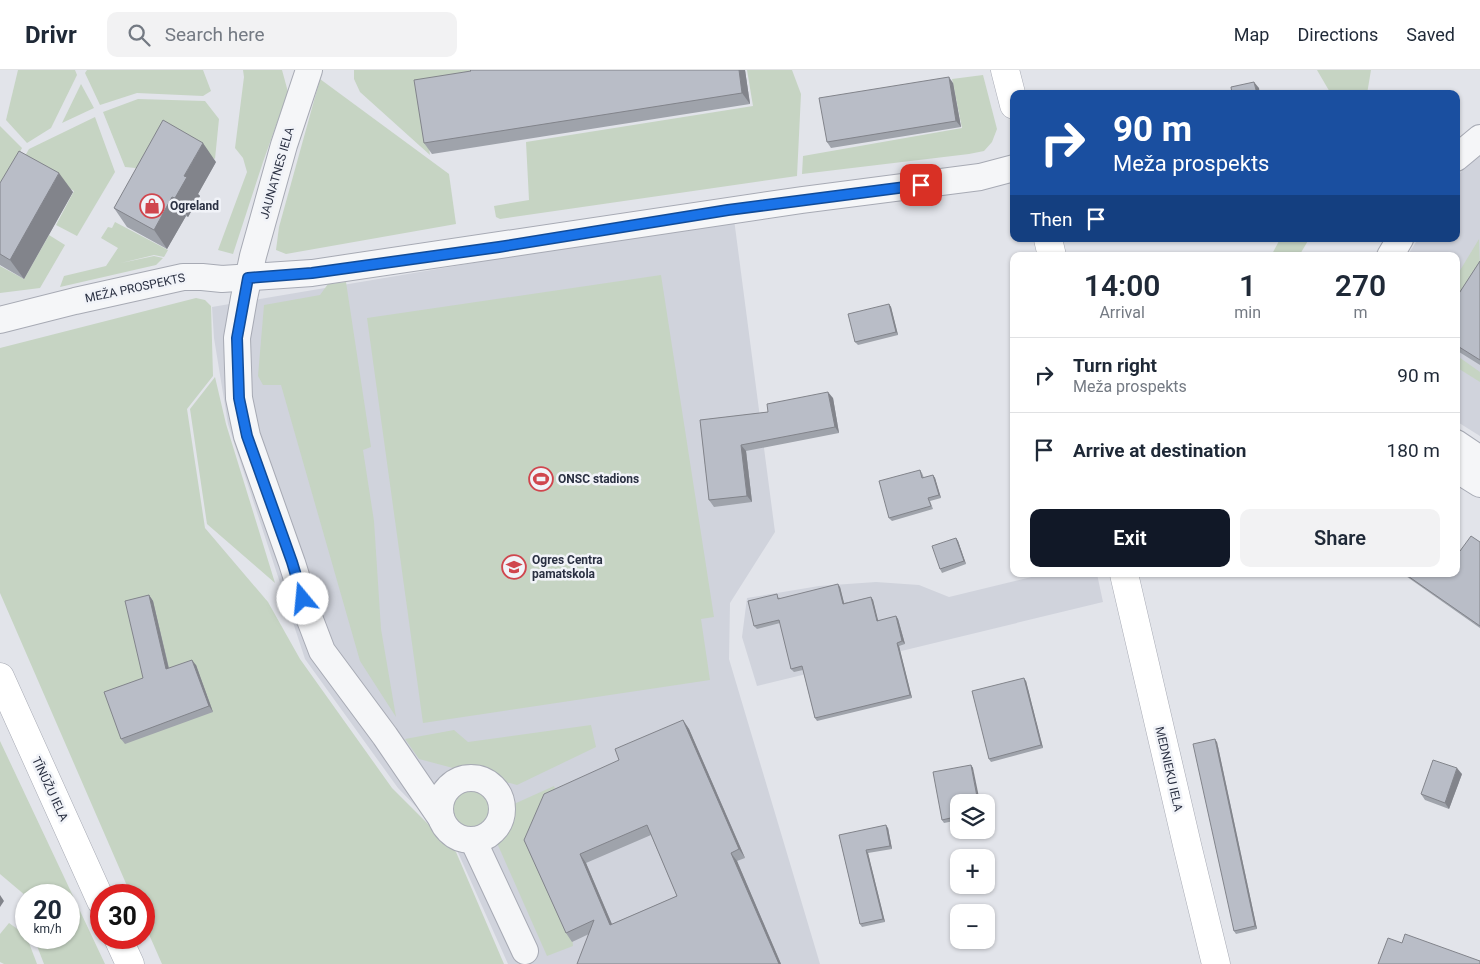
<!DOCTYPE html>
<html lang="en">
<head>
<meta charset="utf-8">
<style>
  body { margin:0; font-family:Roboto,sans-serif; background:#f2f2f3; color:#1f2937; height:100vh; display:flex; flex-direction:column; font-size:19px; white-space:nowrap }
  * { box-sizing:border-box; margin:0 }
  p { font-size:16px; color:#747a83 }
  .icon { flex:none; width:28px; height:28px; fill:none; stroke:currentColor; stroke-width:2; stroke-linecap:round; stroke-linejoin:round }
  .map { position:relative; flex:1; overflow:hidden }
  .side { position:absolute; left:1010px; top:182px; width:450px; height:325px; display:flex; flex-direction:column; background:#fff; border-radius:10px; box-shadow:0 1px 4px #0004 }
  .side>* { flex:none }
  .hud { position:absolute; left:1010px; top:20px; width:450px; height:152px; border-radius:10px; box-shadow:0 1px 4px #0004; background:#1a4fa0; color:#fff; overflow:hidden }
  .fabs { position:absolute; left:950px; top:724px; display:grid; gap:10px }
  .fabs a { display:grid; place-items:center; width:45px; height:45px; border-radius:10px; background:#fff; box-shadow:0 1px 4px #0004; font-size:25px }
  .speed { position:absolute; left:15px; top:814px; display:flex; gap:10px; font-size:25px; font-weight:700; text-align:center }
  .speed>* { display:grid; place-content:center; width:65px; height:65px; border-radius:50%; background:#fff; box-shadow:0 1px 4px #0004; line-height:1 }
  .speed small { font-size:12px; font-weight:400 }
  .speed .limit { border:8px solid #d22; background:#fff; color:#111 }
  .pin { position:absolute; display:grid; place-items:center; width:42px; height:42px; color:#fff; margin:-21px; border-radius:10px; box-shadow:0 2px 8px #0006 }
  .me { position:absolute; width:55px; margin:-28px; rotate:343deg; stroke-linejoin:round; filter:drop-shadow(0 0 4px #0008) }
  .turn { display:flex; align-items:center; gap:18px; height:105px; padding:0 20px; font-size:22px }
  .turn .icon { width:65px; height:65px; stroke-width:2.5 }
  .turn b { display:block; font-size:35px; line-height:42px }
  .then { display:flex; align-items:center; height:48px; padding:0 20px; background:#0003; gap:10px; font-size:19px }
  .eta { display:flex; justify-content:space-evenly; align-items:center; height:85px; text-align:center }
  .eta b { font-size:30px; font-weight:600; line-height:35px }
  .primary-button { display:flex; gap:10px; margin-top:auto; padding:10px 20px }
  .primary-button a { flex:1; height:58px; border-radius:10px; background:#111827; color:#fff; font-size:20px; font-weight:600; line-height:58px; text-align:center }
  .primary-button a+a { background:#f2f2f3; color:#1f2937 }
  ul { padding:0; list-style:none }
  li { display:flex; align-items:center; gap:15px; height:75px; padding:0 20px; border-top:1px solid #e0e1e3 }
  li div { flex:1 }
  li b { display:block; font-size:19px }
  li em { font-style:normal }
  header { display:flex; align-items:center; gap:30px; box-sizing:border-box; height:70px; padding:0 25px; background:#fff; border-bottom:1px solid #e0e1e3 }
  header strong { font-size:24px }
  nav { display:flex; gap:28px; margin-inline-start:auto; font-size:18px }
  .search { width:350px; height:45px; background:#f2f2f3; display:flex; align-items:center; gap:12px; box-sizing:border-box; padding:0 18px; border-radius:10px; color:#747a83; font-size:19px }
  .map>svg:first-child { display:block }
  .built { fill:#d0d3dc }
  .green { fill:#c6d4c3 }
  .lines { fill:none; stroke-linecap:round; stroke-linejoin:round }
  .street-casing { stroke:#a7aab4; stroke-width:28 }
  .secondary-casing { stroke:#a7aab4; stroke-width:29 }
  .street { stroke:#f5f6f8; stroke-width:26 }
  .secondary { stroke:#fff; stroke-width:28 }
  .wall { fill:#9fa3ab; fill-rule:evenodd }
  .shaded-wall { fill:#82848b }
  .building { fill:#b9bdc7; stroke:#82848b; fill-rule:evenodd }
  .route-casing { stroke:#114b97; stroke-width:12 }
  .route { stroke:#1a73e8; stroke-width:9 }
  .labels { text-anchor:middle; dominant-baseline:central; stroke-width:5; stroke-linejoin:round; paint-order:stroke }
  .street-label { font-size:12px; fill:#2a3042; stroke:#f1f3f8 }
  .poi-label { font-size:12px; font-weight:bold; fill:#2a3042; stroke:#f1f3f8; text-anchor:start }
</style>
</head>
<body>
<header>
<strong>Drivr</strong>
<div class="search"><svg class="icon" aria-label="search" viewBox="0 0 24 24"><circle cx="10" cy="10" r="6"/><path d="M15 15l6 6"/></svg>Search here</div>
<nav><a>Map</a><a>Directions</a><a>Saved</a></nav>
</header>
<div class="map">
<svg width="1480" height="894" viewBox="0 0 1480 894">
  <rect width="100%" height="100%" fill="#e2e4ea"/>
  <g class="built">
    <path d="M1480,83V366L1456,351V186H1407L1418,169H1456V110L1471,86Z"/>
    <path d="M734,149L775,462L730,533L729,589L820,894H508L456,778L398,718L305,589L228,354L214,268L212,237Z"/>
    <path d="M1044,504H1097L1103,532L757,616L742,567L747,528L819,516L876,512L919,515L949,527Z"/>
  </g>
  <g class="green">
    <path d="M18,0H75L77,5L51,58L27,73L6,50Z"/>
    <path d="M87,0H203L211,21L203,26L137,23L100,35L85,3Z"/>
    <path d="M243,0H282L288,22L263,92L233,184L218,180L247,102L243,88L235,78L244,7Z"/>
    <path d="M354,0H474L420,20L430,85L360,22L354,9Z"/>
    <path d="M747,0H792L801,24L797,106L500,149L496,147L494,136L529,130L526,72L753,36Z"/>
    <path d="M1317,0H1371L1367,24H1331Z"/>
    <path d="M983,5L997,59L992,72L984,81L969,84L802,104L803,86L962,58L952,9Z"/>
    <path d="M320,9L449,104L456,154L286,184L276,180L279,157Z"/>
    <path d="M81,14L94,38L62,53Z"/>
    <path d="M138,29L205,31L219,49L215,89L175,66L156,100L125,97L103,42Z"/>
    <path d="M95,47L115,102L77,166L56,155L74,121L32,97L2,125L29,79Z"/>
    <path d="M0,56L22,78L5,110L0,112Z"/>
    <path d="M115,152L168,180L164,187L154,185L121,193L154,186L163,188L156,195L60,217L64,206L106,196L118,178L101,168L108,157L112,158Z"/>
    <path d="M49,165L65,175L40,218L0,223V196L24,209Z"/>
    <path d="M1280,169H1309L1299,186H1271Z"/>
    <path d="M1479,169L1480,199L1456,233V207Z"/>
    <path d="M661,205L714,547L701,549L710,610L423,653L367,248Z"/>
    <path d="M346,212L371,377L363,380L374,451L381,559L396,647L360,591L281,315H263L258,306L264,235L320,225L328,214Z"/>
    <path d="M196,228L205,230L211,236L213,306L187,339L205,458L268,532L300,589L392,718L456,782L504,894H162L144,853V825H131L0,523V278Z"/>
    <path d="M1456,285L1480,302V312L1456,297Z"/>
    <path d="M215,307L226,354L275,513L207,454L190,339Z"/>
    <path d="M591,655L596,677L517,715L419,689L405,669L454,660L468,672Z"/>
    <path d="M0,671L105,894H44L34,868H69V825L26,826L0,804Z"/>
    <path d="M554,716L559,729L573,876L547,886L497,773L514,734Z"/>
    <circle cx="472" cy="741" r="22"/>
    <path d="M9,853L26,865L37,894H4L0,892V864Z"/>
  </g>
  <g class="lines">
    <g class="street-casing">
      <g id="street">
        <path d="M309,0L284,75L253,186L244,228L237,268L239,328L247,366L292,493L309,547L322,581L385,666L441,748"/>
        <path d="M1456,88L1480,68"/>
        <path d="M1390,186L1400,169"/>
        <path d="M0,250L75,231L183,207H202L222,209L312,203L802,130L980,107L1014,98"/>
        <path d="M1456,373L1480,389"/>
        <path d="M1456,399L1480,414"/>
        <circle cx="471" cy="739" r="31"/>
        <path d="M473,770L525,881"/>
      </g>
    </g>
    <g class="secondary-casing">
      <g id="secondary">
        <path d="M1005,0L1014,35"/>
        <path d="M1048,169L1052,186"/>
        <path d="M1124,504L1188,779L1216,894"/>
        <path d="M0,607L101,831"/>
        <path d="M118,868L130,894"/>
      </g>
    </g>
    <use href="#street" class="street"/>
    <use href="#secondary" class="secondary"/>
  </g>
  <g class="wall">
    <path d="M745,0L750,34L432,84L424,73L471,1Z"/>
    <path d="M953,13L961,57L831,78L827,72Z"/>
    <path d="M216,92L198,124L200,126L188,147L186,146L167,179L127,157L114,138Z"/>
    <path d="M0,113L73,122L24,209L0,195Z"/>
    <path d="M1480,191V295L1456,280V228Z"/>
    <path d="M889,234L891,237L898,265L858,275L855,272Z"/>
    <path d="M833,328L839,363L746,381L752,432L714,437L709,430L700,350L768,342Z"/>
    <path d="M920,400L922,403L924,408L933,405L935,408L941,428L930,431L933,439L892,451L889,448Z"/>
    <path d="M956,468L958,471L966,494L942,503L940,499Z"/>
    <path d="M1480,472V558L1403,504H1456L1460,481Z"/>
    <path d="M840,517L844,533L871,527L873,530L878,551L896,546L898,549L905,574L899,576L912,628L817,651L815,648L803,600L794,602L791,599L780,553L757,559L754,556L779,527L780,529Z"/>
    <path d="M149,525L153,531L169,598L196,595L213,642L125,674L121,669L143,608Z"/>
    <path d="M1026,611L1043,678L991,692L989,689Z"/>
    <path d="M683,650L689,659L745,788L737,791L781,894H577L589,864L572,872L566,863L524,770ZM651,765L677,826L612,854L586,793Z"/>
    <path d="M1217,672L1257,859L1236,864L1234,861Z"/>
    <path d="M971,695L973,698L959,732V750L944,753L942,750Z"/>
    <path d="M1462,704L1449,739L1425,730L1421,724Z"/>
    <path d="M888,758L892,779L868,783L885,852L862,857L860,854L839,765Z"/>
  </g>
  <g class="shaded-wall">
    <path d="M739,0H745L750,34L742,23Z"/>
    <path d="M949,7L953,13L961,57L956,51Z"/>
    <path d="M1254,12L1259,18L1260,24H1257Z"/>
    <path d="M203,73L216,92L198,124L200,126L188,147L175,128L184,106Z"/>
    <path d="M59,103L73,122L24,209L10,190Z"/>
    <path d="M172,127L186,146L167,179L154,160Z"/>
    <path d="M889,234L891,237L898,265L896,262Z"/>
    <path d="M828,322L833,328L839,363L835,357Z"/>
    <path d="M741,375L746,381L752,432L747,426Z"/>
    <path d="M933,405L935,408L941,428L939,425Z"/>
    <path d="M956,468L958,471L966,494L964,491Z"/>
    <path d="M838,514L840,517L845,537L843,534Z"/>
    <path d="M149,525L153,531L170,604L166,599Z"/>
    <path d="M871,527L873,530L879,554L877,551Z"/>
    <path d="M896,546L898,549L905,574L902,571Z"/>
    <path d="M897,573L899,576L912,628L910,625Z"/>
    <path d="M192,590L196,595L213,642L209,636Z"/>
    <path d="M1024,608L1026,611L1043,678L1041,675Z"/>
    <path d="M683,650L689,659L745,788L739,779Z"/>
    <path d="M1215,669L1217,672L1257,859L1255,856Z"/>
    <path d="M971,695L973,698L980,732H978Z"/>
    <path d="M1457,698L1462,704L1449,739L1445,733Z"/>
    <path d="M886,755L888,758L892,779L890,776Z"/>
    <path d="M866,780L868,783L885,852L883,849Z"/>
    <path d="M731,783L737,791L781,894H779Z"/>
    <path d="M580,784L586,793L616,864L610,855Z"/>
    <path d="M0,825L4,831L0,837Z"/>
  </g>
  <g class="building">
    <path d="M470,0H739L742,23L424,73L414,10L471,1Z"/>
    <path d="M949,7L956,51L827,72L819,28Z"/>
    <path d="M1254,12L1257,24H1232L1231,17Z"/>
    <path d="M163,50L203,73L184,106L187,107L175,128L172,127L154,160L114,138Z"/>
    <path d="M19,81L59,103L10,190L0,184V113Z"/>
    <path d="M1480,191V290L1456,275V228Z"/>
    <path d="M889,234L896,262L855,272L848,244Z"/>
    <path d="M828,322L835,357L741,375L747,426L709,430L700,350L768,342L767,334Z"/>
    <path d="M920,400L922,408L933,405L939,425L928,428L931,436L889,448L879,411Z"/>
    <path d="M1471,466L1480,472V556L1405,504H1456V479L1460,481Z"/>
    <path d="M956,468L964,491L940,499L932,476Z"/>
    <path d="M838,514L843,534L871,527L877,551L896,546L902,571L897,573L910,625L815,648L802,596L791,599L779,550L754,556L748,531L777,524L778,529Z"/>
    <path d="M149,525L166,599L192,590L209,636L121,669L104,622L143,608L125,531Z"/>
    <path d="M1024,608L1041,675L989,689L972,621Z"/>
    <path d="M683,650L739,779L731,783L779,894H577L594,850L566,863L524,770L544,724L619,690L615,679ZM647,755L677,826L610,855L580,784Z"/>
    <path d="M1215,669L1255,856L1234,861L1193,674Z"/>
    <path d="M1433,690L1457,698L1445,733L1421,724Z"/>
    <path d="M971,695L978,732H959V746L942,750L933,702Z"/>
    <path d="M886,755L890,776L866,780L883,849L860,854L839,765Z"/>
    <path d="M1405,864L1480,891V894H1378L1388,868L1402,873Z"/>
  </g>
  <g class="lines">
    <g class="route-casing">
      <path id="route" d="M303,529L292,492L247,366L239,328L237,268L248,208L312,203L499,177L728,140L921,115"/>
    </g>
    <use href="#route" class="route"/>
  </g>
  <defs>
    <g id="shop-ring" transform="scale(1.25)"><circle r="9.5" fill="#f1f3f8" stroke="#d0464e" stroke-width="1.5"/><path d="M-5-2.5h2.3a2.7 3.5 0 0 1 5.4 0H5L5.5 6h-11ZM-1.5-2.5h3a1.5 2.3 0 0 0-3 0Z" fill="#d0464e"/></g>
    <g id="stadium-ring" transform="scale(1.25)"><circle r="9.5" fill="#f1f3f8" stroke="#d0464e" stroke-width="1.5"/><path d="M0-5a6.5 5 0 1 0 0 10a6.5 5 0 1 0 0-10ZM-3.5-1.8h7v3.6h-7Z" fill="#d0464e"/></g>
    <g id="school-ring" transform="scale(1.25)"><circle r="9.5" fill="#f1f3f8" stroke="#d0464e" stroke-width="1.5"/><path d="M0-5L7-2L0 1L-7-2ZM-4 1L0 2.5L4 1V4Q0 6-4 4Z" fill="#d0464e"/></g>
  </defs>
  <g fill-rule="evenodd">
    <use href="#shop-ring" x="152" y="136"/>
    <use href="#stadium-ring" x="541" y="409"/>
    <use href="#school-ring" x="514" y="497"/>
  </g>
  <g class="labels">
    <g class="street-label">
      <text transform="translate(277 103) rotate(-74)">JAUNATNES IELA</text>
      <text transform="translate(135 218) rotate(-12)">MEŽA PROSPEKTS</text>
      <text transform="translate(1169 699) rotate(77)">MEDNIEKU IELA</text>
      <text transform="translate(50 719) rotate(65)">TĪNŪŽU IELA</text>
    </g>
    <g class="poi-label">
      <text x="170" y="136">Ogreland</text>
      <text x="558" y="409">ONSC stadions</text>
      <text x="532" y="490">Ogres Centra<tspan x="532" dy="14">pamatskola</tspan></text>
    </g>
  </g>
</svg>
<div class="fabs">
<a><svg class="icon" aria-label="layers" viewBox="0 0 24 24"><path d="M12 4l9 5-9 5-9-5zM3 14l9 5 9-5"/></svg></a>
<a>+</a>
<a>−</a>
</div>
<div class="speed"><div>20<small>km/h</small></div><div class="limit">30</div></div>
<div class="pin" style="left:921px;top:115px;background:#d93025"><svg class="icon" aria-label="arrive" viewBox="0 0 24 24"><path d="M6 21V4h12l-3 4 3 4H6"/></svg></div>
<svg class="me" style="left:303px;top:529px" viewBox="-20 -20 40 40"><circle r="19" fill="#fff"/><path d="M0-13L10 11 0 6-10 11z" fill="#1a73e8"/></svg>
<div class="hud">
<div class="turn"><svg class="icon" aria-label="right" viewBox="0 0 24 24"><path d="M7 20v-9h11M14 6l5 5-5 5"/></svg><div><b>90 m</b>Meža prospekts</div></div>
<div class="then">Then<svg class="icon" aria-label="arrive" viewBox="0 0 24 24"><path d="M6 21V4h12l-3 4 3 4H6"/></svg></div>
</div>
<section class="side">
<div class="eta">
<div><b>14:00</b><p>Arrival</p></div>
<div><b>1</b><p>min</p></div>
<div><b>270</b><p>m</p></div>
</div>
<ul>
<li><svg class="icon" aria-label="right" viewBox="0 0 24 24"><path d="M7 20v-9h11M14 6l5 5-5 5"/></svg><div><b>Turn right</b><p>Meža prospekts</p></div><em>90 m</em></li>
<li><svg class="icon" aria-label="arrive" viewBox="0 0 24 24"><path d="M6 21V4h12l-3 4 3 4H6"/></svg><div><b>Arrive at destination</b></div><em>180 m</em></li>
</ul>
<div class="primary-button"><a>Exit</a><a>Share</a></div>
</section>
</div>
</body>
</html>
